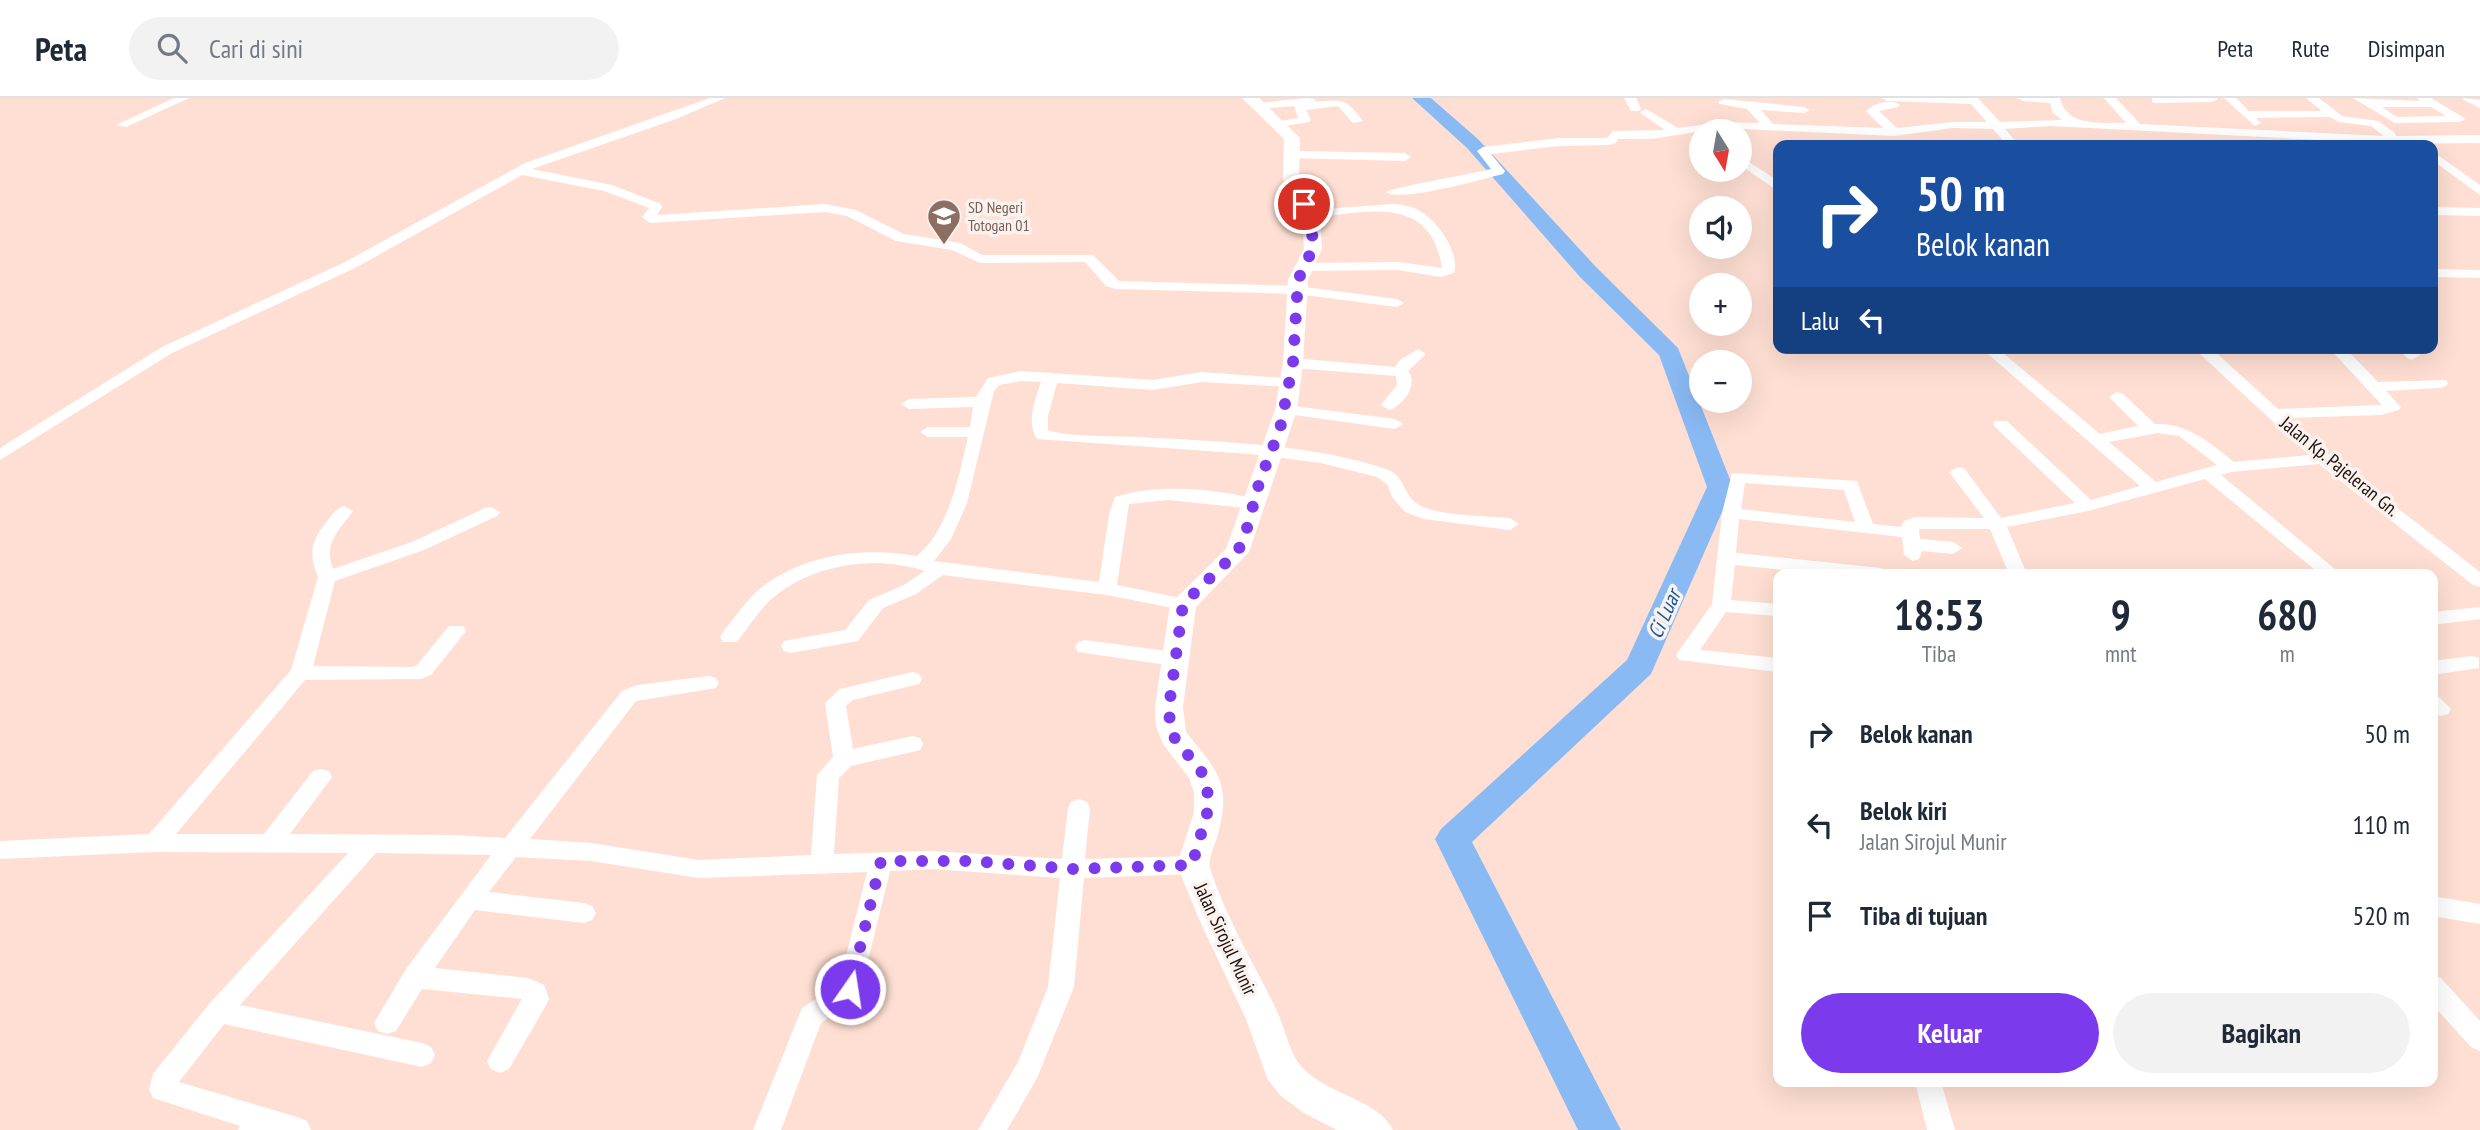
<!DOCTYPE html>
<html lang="id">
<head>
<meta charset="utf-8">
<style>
  body { margin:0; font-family:"PT Sans Narrow",sans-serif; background:#f2f2f3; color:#1f2937; height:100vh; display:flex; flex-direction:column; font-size:26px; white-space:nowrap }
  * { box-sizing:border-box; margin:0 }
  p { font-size:23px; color:#747a83 }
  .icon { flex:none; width:38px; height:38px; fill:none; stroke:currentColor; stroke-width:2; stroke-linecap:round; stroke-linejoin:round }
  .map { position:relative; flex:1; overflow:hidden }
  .side { position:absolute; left:1773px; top:471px; width:665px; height:518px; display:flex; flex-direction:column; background:#fff; border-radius:14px; box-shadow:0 7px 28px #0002 }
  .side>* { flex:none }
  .top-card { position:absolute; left:1773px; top:42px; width:665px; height:214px; border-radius:14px; box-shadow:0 7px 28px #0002; background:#1a4fa0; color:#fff; overflow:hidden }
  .needle { width:46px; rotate:169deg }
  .controls { position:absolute; left:1689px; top:21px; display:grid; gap:14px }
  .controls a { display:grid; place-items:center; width:63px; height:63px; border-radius:50%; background:#fff; box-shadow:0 7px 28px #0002; font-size:35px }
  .pin { position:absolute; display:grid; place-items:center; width:60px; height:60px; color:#fff; margin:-30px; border:4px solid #fff; border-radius:50%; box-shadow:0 2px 7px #0007 }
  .me { position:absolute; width:77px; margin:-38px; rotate:13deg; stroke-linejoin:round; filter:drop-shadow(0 0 5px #0008) }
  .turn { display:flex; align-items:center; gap:24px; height:147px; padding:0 28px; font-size:32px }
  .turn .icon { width:91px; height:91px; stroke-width:2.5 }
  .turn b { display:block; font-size:49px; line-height:60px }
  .then { display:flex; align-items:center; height:66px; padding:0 28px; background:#0003; gap:14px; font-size:26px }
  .eta { display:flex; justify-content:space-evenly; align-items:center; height:119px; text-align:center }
  .eta b { font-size:42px; font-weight:700; line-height:49px }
  .primary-button { display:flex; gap:14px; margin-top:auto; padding:14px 28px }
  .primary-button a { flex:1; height:80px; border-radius:42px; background:#7c3aed; color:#fff; font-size:28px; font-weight:700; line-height:80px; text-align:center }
  .primary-button a+a { background:#f2f2f3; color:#1f2937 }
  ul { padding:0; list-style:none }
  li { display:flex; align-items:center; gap:21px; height:91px; padding:0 28px }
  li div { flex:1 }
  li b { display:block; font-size:26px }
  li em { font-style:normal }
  header { display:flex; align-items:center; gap:42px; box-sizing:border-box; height:98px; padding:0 35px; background:#fff; border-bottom:2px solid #e0e1e3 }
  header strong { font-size:33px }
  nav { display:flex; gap:38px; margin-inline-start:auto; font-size:24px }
  .search { width:490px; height:63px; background:#f2f2f3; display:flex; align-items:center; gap:18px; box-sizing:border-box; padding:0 24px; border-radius:38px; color:#747a83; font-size:26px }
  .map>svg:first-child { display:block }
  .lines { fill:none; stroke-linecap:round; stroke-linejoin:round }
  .river { fill:#8abaf4; fill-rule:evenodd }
  .street { fill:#fff; fill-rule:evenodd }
  .secondary { fill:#fff; fill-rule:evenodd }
  .route { stroke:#7c3aed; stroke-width:12; stroke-dasharray:0 21.6 }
  .labels { text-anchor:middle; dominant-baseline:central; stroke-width:7; stroke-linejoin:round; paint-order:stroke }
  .far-education-label { font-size:16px; fill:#785e54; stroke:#faf2ef; text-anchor:start }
  .street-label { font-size:19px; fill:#1c0f0a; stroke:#faf2ef }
  .water-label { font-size:21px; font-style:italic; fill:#17589d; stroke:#faf2ef }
</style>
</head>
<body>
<header>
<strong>Peta</strong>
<div class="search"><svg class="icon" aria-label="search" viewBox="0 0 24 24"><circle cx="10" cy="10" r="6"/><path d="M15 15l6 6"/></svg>Cari di sini</div>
<nav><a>Peta</a><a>Rute</a><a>Disimpan</a></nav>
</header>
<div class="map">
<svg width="2480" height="1032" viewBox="0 0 2480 1032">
  <rect width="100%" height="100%" fill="#ffdfd3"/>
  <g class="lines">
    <path class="river" d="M1412,0H1431L1479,42L1596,169L1678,250L1733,389L1651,576L1472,744L1621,1032H1578L1435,741L1441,731L1627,562L1707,389L1659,257L1580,179L1467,50Z"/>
    <g class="street">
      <path d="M174,0H189L126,29L116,27Z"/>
      <path d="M710,0H725L676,21L532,71L612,87L661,106L662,109L657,117L825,106L856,112L904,136L960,145L982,157H1093L1119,183L1297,188L1397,201L1404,205L1397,209L1297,196L1116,191L1106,188L1085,164L980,165L952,152L896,143L847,118L825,114L650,125L642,119L649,110L604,93L522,77L355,170L172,255L0,362V350L162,249L345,164L525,65Z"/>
      <path d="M1307,0L1315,1L1316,4C1343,1 1346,1 1363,23L1353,25L1338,8L1306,12L1311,22L1309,24L1279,29L1273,26L1275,24L1298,20L1294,8L1259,11L1253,8L1259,5Z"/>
      <path d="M1624,0H1636L1641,11L1639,13H1631Z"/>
      <path d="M1881,0H1978L2000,24L2062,22L2053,15L2050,5L2023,3L2017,0H2060C2067,30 2101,24 2126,25L2104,0H2116L2140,26L2384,38L2371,28L2339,24L2330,19L2256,20L2261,25L2255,28L2224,0H2236L2249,13H2322L2306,0H2319L2342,18L2378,23L2395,35L2396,38L2480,37V45L2398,46L2051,28L2005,31L2019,47H2007L1993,31L1953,30L1894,38L1722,30L1651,41H1618L1616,45L1609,47L1559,48L1491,56L1505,73L1503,76C1482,81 1400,105 1386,94C1391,90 1476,75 1491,71L1477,53L1483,49L1559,40H1607L1613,33L1665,32L1642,16L1640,14L1646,11L1678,30L1722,24L1760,25L1747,11L1720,6L1718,4L1724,1L1804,9L1810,12L1804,15L1761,12L1773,26L1883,30L1866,13C1874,5 1891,0 1900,7L1898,9L1879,13L1897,30L1953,24H1987L1971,6L1887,3Z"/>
      <path d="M2152,0H2217L2218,1L2212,4L2156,5L2152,4Z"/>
      <path d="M2353,0L2420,3L2417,0H2431L2466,21L2460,24L2395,25ZM2382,9H2431L2446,18L2397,19Z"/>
      <path d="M2462,0L2480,2V10L2464,2Z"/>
      <path d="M1701,42V65H1693L1695,46Z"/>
      <path d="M1294,53L1405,55L1411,59L1405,63L1290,60L1288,57Z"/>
      <path d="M2432,53L2480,87V97L2432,62Z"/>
      <path d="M1740,58L1778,83V93L1740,67Z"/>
      <path d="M1393,106C1402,107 1412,108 1420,113C1438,123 1460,155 1454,175L1441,179L1398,172L1305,173L1298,169L1305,165L1398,164L1442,170C1431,95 1366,114 1311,120L1305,116L1311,112Z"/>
      <path d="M2432,109L2480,110V118L2432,117Z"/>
      <path d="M2432,171L2480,172V180L2432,179Z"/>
      <path d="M1981,250H1997L2100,336L2138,328L2109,299L2117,294L2123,296L2155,326C2188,325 2209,344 2234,364L2309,357L2200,256L2155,255L2148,250H2211L2278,311L2382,307L2329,250H2345L2378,284L2446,282L2448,285L2446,288L2440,290L2386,293L2401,309L2399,312L2381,317L2288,320L2329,357L2480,474V489L2473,487L2319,366L2231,374L2221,377L2341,476H2320L2205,381L2088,413L2007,429L2027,476H2009L1990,431H1919L1920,441L1953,444L1962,450L1953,456L1922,453L1919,461L1913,463L1904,457L1902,439L1739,421L1736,455L1881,470L1890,476H1823L1735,467L1731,502L1778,506V518L1726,514L1700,552L1778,560V574L1679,562L1676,557L1712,506L1722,415L1732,375L1857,383L1873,426L1901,429L1904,423L1915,419L1984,420L1949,374L1958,369L1964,370L2001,420L2075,405L1995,329L1993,326L1995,323H2007L2091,402L2140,388ZM2158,335L2179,338L2217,367L2156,384L2109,344ZM1745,385L1844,392L1855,424L1741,411Z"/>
      <path d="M2398,250H2414L2420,257L2412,262L2407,260Z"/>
      <path d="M1418,251L1426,256L1408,273C1419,286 1403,308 1389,312L1381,307L1397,287L1396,278L1293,270L1285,265L1293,260L1395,269L1400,262Z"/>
      <path d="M1021,273L1153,282L1202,274L1296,281L1298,284L1296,287L1290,289L1202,284L1153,292L1057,285L1048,318V332C1066,339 1116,338 1138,339C1220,344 1306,345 1386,371C1404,377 1403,395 1416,405C1433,418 1487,418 1510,420L1519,426L1510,432L1424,421L1405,414L1392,399L1388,387L1377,379L1321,365L1250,356L1037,341C1026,323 1035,303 1041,284L1021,283L999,287L994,293L967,405L951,441L934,463L1099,484L1109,417L1115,399C1160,385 1215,391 1261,402L1264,406L1261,410L1255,411L1168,402L1129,406L1117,487L1190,502L1193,506L1190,510L1183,512L1107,497L943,477L916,496L883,510L858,543L791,555L784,553L781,548L784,543L845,532L869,502L902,488L925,473C877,458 820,465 779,495C762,507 750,527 737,544H723L720,539L723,534C736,518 749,498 766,486C810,455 866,449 917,458C949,431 959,378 968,339H928L920,334L928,329H970L973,309L909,311L901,306L909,301L976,299L988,280Z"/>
      <path d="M1286,307L1395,321L1403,326L1395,331L1280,315L1278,312L1280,309Z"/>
      <path d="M344,408L353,413C339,433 323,445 333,471L412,444L485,410L491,409L500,414L497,418L424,452L335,483L313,568L412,569L417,567L449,528H463L466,533L431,577L421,581L305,582L176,736H264L313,673L321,671L329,673L332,679L290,736L453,737L505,740L622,593L637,587L709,578L716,580L719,585L716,590L636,603L530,741L591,745L699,762L811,757L817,677L833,659L825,605L840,591L912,574L919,576L922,581L919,586L853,602L846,608L853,651L912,638L920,640L923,646L920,652L912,654L851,668L839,680L834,756L931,753L1062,761L1068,710L1071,704L1079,701L1087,704L1090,710L1085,761L1193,758L1201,760L1205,767L1201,774L1193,776L1084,780L1074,889L1037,980L1007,1032H978L1018,964L1048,889L1060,780L931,771L890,773L859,899L821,925L781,1032H753L802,910L839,886L867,774L699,780L591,763L516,759L489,794L584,805L592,808L596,815L592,822L584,825L475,812L435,870L528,880L544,887L549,901L545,909L509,971L500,975L491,971L487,963L522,901L422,891L396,933L387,936L378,933L374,925L406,871L491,757L376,755L240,907L422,945L431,949L435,957L431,965L422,969L224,926L179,984L297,1019L307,1023L311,1032H238L240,1028L153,1000L149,991L153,976L209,906L348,755L155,754L0,761V743L149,736L291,572L318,479C308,455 311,442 328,422C333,416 336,410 344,408Z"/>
      <path d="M2480,509V521L2432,527V514Z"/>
      <path d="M1085,542L1174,554L1181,556L1184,561L1181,566L1174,568L1078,554L1075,549L1078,544Z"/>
      <path d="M2472,558L2479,560V570L2432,577V563Z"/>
      <path d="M2432,597L2439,599L2451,611L2448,616L2441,618L2432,615Z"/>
      <path d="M2432,798L2480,806V826L2432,818Z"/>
      <path d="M2432,877L2441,880L2480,923V953L2471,949L2432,906Z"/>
      <path d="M1915,984H1941L1955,1032H1927Z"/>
    </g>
    <path class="secondary" d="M1242,0H1259L1300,40L1299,82L1320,116L1322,151L1308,182L1303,265L1297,312L1249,454L1196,509L1183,609L1186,634C1219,675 1232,686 1217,740C1214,748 1208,762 1210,770C1225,819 1254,865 1276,911C1284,927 1287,946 1296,961C1317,996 1378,999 1393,1032H1337L1304,1015L1281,998L1268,982L1246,921L1199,821L1177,767L1194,714V694L1189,680L1163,646L1156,628L1155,609L1170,506L1226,451L1275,312L1283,265L1288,182L1304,151L1302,116L1283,82L1284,41Z"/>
  </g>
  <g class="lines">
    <path class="route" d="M850,891L881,763H971L1074,771L1192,767L1210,705L1203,676L1173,638L1170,628L1169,609L1183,506L1237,454L1244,441L1260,382L1280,331L1293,265L1298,182L1313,150L1311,116L1304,106"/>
  </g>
  <defs>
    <g id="school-pin" transform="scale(1.75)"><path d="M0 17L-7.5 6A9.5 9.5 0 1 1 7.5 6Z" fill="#8d6e63" stroke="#faf2ef"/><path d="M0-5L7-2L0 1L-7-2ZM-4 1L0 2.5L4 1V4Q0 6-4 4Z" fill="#fff"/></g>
  </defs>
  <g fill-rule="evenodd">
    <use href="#school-pin" x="944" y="118"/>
  </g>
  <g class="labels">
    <g class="far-education-label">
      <text x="968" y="109">SD Negeri<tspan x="968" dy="18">Totogan 01</tspan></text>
    </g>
    <g class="street-label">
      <text transform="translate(2340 368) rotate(39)">Jalan Kp. Pajeleran Gn.</text>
      <text transform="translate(1226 841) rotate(65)">Jalan Sirojul Munir</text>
    </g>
    <g class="water-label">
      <text transform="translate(1664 516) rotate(-66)">Ci Luar</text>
    </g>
  </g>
</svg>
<div class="controls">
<a><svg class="needle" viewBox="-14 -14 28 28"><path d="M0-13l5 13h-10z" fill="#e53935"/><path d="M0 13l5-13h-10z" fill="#747a83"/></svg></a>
<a><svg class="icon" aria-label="sound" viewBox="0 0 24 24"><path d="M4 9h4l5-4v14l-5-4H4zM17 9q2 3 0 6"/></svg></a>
<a>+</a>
<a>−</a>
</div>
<div class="pin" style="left:1304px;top:106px;background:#d93025"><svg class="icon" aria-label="arrive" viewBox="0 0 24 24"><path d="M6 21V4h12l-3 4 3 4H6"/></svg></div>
<svg class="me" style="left:850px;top:891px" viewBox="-20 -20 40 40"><circle r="17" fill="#7c3aed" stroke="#fff" stroke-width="3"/><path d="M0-11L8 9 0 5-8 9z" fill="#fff"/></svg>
<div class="top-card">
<div class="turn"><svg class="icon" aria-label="right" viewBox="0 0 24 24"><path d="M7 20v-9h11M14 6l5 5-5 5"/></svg><div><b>50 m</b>Belok kanan</div></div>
<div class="then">Lalu<svg class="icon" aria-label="left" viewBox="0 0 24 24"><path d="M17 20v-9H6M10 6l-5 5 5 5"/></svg></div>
</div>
<section class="side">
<div class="eta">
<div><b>18:53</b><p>Tiba</p></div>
<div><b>9</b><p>mnt</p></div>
<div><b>680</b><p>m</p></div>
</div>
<ul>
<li><svg class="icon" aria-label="right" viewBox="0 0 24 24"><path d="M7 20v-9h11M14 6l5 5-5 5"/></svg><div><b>Belok kanan</b></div><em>50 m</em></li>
<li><svg class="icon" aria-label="left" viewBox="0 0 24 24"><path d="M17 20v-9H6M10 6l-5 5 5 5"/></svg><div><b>Belok kiri</b><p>Jalan Sirojul Munir</p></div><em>110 m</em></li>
<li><svg class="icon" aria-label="arrive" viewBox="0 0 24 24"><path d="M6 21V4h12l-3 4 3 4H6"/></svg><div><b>Tiba di tujuan</b></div><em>520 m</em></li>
</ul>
<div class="primary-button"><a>Keluar</a><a>Bagikan</a></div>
</section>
</div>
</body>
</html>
